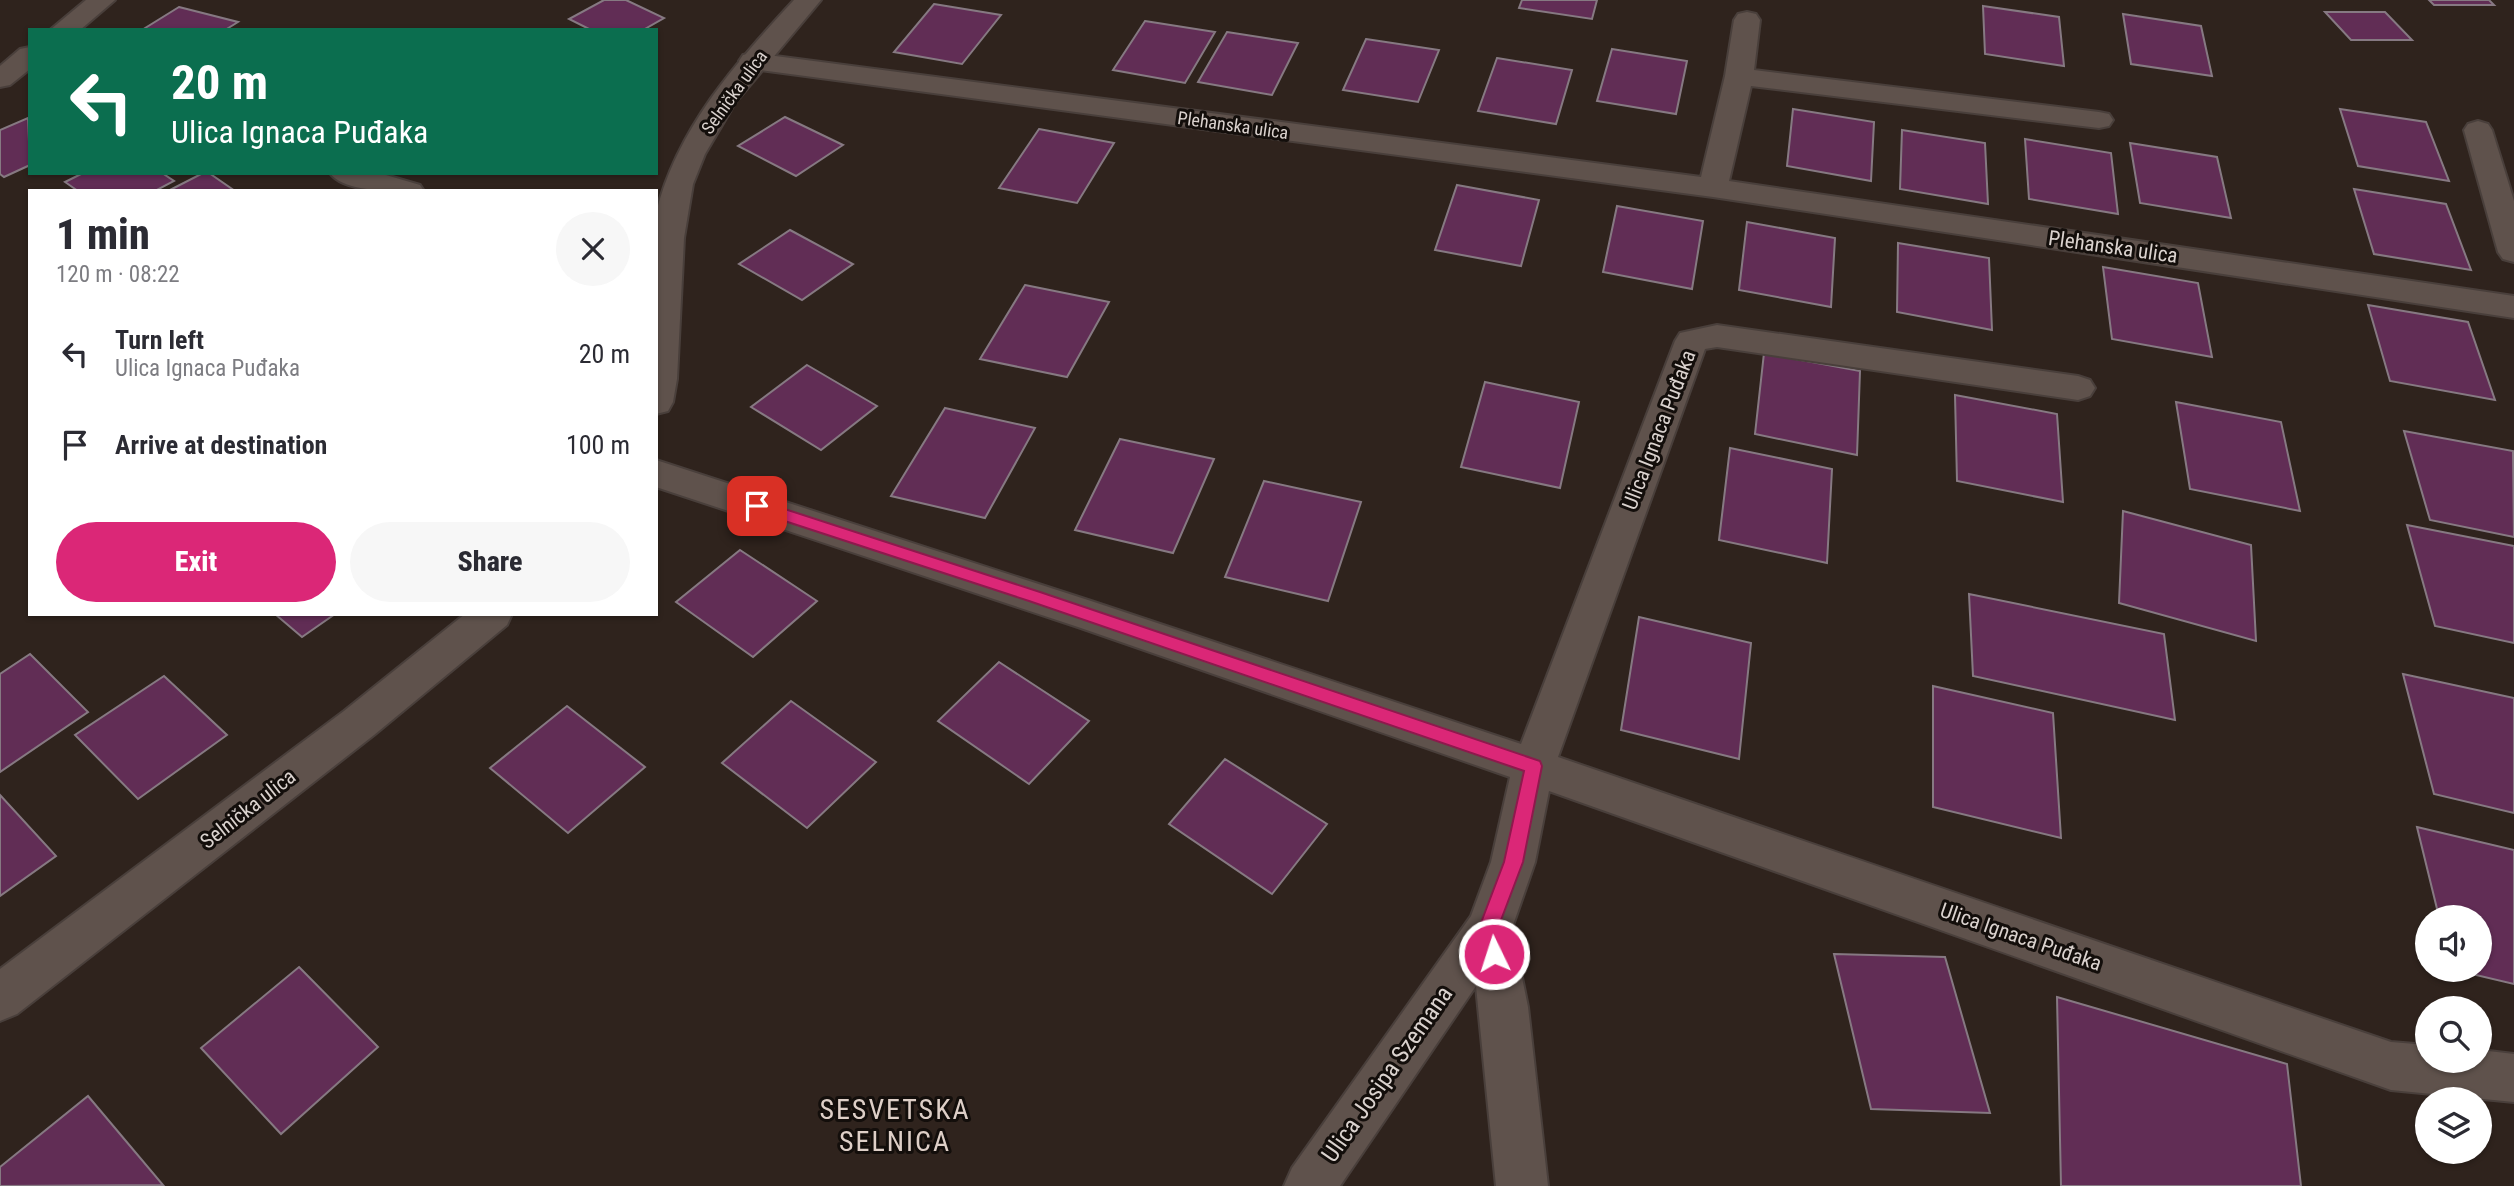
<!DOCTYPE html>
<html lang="en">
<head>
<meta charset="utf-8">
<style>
  body { margin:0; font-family:"Roboto Condensed",sans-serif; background:#f7f7f7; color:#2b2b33; height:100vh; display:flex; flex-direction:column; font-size:26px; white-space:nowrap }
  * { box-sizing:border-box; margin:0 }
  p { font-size:23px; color:#7c7c81 }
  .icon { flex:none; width:38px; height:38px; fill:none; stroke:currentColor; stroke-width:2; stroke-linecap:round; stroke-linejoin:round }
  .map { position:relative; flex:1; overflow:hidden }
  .panel { position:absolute; left:28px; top:189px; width:630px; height:427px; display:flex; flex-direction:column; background:#fff; border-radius:0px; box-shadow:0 2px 5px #0004 }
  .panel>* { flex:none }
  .top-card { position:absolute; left:28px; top:28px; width:630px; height:147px; border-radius:0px; box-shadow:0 2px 5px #0004; background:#0b6e4f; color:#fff; overflow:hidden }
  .buttons { position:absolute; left:2415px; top:905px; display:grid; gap:14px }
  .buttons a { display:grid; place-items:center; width:77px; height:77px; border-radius:50%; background:#fff; box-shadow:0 2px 5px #0004; font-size:35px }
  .pin { position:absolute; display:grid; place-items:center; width:60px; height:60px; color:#fff; margin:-30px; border-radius:14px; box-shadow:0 4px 10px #0006 }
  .me { position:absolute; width:77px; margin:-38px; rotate:356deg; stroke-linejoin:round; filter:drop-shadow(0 0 5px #0008) }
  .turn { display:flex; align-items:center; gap:24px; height:147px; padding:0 28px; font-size:32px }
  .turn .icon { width:91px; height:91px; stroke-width:2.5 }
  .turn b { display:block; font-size:49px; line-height:60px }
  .round { display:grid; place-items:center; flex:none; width:74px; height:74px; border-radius:37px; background:#f7f7f7 }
  .headline { display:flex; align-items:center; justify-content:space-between; height:119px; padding:0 28px }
  h1 { font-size:42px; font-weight:800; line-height:52px }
  .cta { display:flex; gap:14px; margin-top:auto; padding:14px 28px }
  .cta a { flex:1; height:80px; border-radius:42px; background:#db2777; color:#fff; font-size:28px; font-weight:800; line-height:80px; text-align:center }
  .cta a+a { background:#f7f7f7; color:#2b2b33 }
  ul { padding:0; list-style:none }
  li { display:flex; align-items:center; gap:21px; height:91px; padding:0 28px }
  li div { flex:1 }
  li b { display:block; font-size:26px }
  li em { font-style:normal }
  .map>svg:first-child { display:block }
  .building { fill:#612d55; stroke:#867982; stroke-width:2 }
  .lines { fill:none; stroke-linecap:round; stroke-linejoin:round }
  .street-casing { stroke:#493f3b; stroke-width:4 }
  .secondary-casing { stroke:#493f3b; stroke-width:4 }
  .street { fill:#5f524c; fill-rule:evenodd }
  .secondary { fill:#5f524c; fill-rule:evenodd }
  .route { fill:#db2777; stroke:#8e194d; stroke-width:2 }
  .labels { text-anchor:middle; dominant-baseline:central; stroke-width:6; stroke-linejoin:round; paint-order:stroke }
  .far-street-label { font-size:18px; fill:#dad2ce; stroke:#130e0b }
  .street-label { font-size:21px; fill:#dad2ce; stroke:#130e0b }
  .near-street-label { font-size:24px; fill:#dad2ce; stroke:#130e0b }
  .near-quarter-label { font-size:28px; letter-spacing:2px; fill:#decfc7; stroke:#130e0b }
</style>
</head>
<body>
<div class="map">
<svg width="2514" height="1186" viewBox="0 0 2514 1186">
  <rect width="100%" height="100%" fill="#2f231d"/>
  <g class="building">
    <path d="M604,0H626L664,18L643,30H591L569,19Z"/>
    <path d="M1522,0H1597L1592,19L1519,8Z"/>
    <path d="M2429,0H2489L2494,5H2434Z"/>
    <path d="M934,4L1001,15L962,64L894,52Z"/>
    <path d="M1983,6L2059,17L2064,66L1985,54Z"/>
    <path d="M179,7L238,22L225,30H142Z"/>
    <path d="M2325,12H2385L2412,40H2351Z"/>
    <path d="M2123,14L2201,26L2212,76L2131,64Z"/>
    <path d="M1145,21L1215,32L1185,83L1113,70Z"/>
    <path d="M1227,32L1298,43L1272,95L1198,82Z"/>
    <path d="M1366,39L1439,50L1418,102L1343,90Z"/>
    <path d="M1612,49L1687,61L1676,114L1597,101Z"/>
    <path d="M1497,58L1572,70L1556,124L1478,111Z"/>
    <path d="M1793,109L1874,122L1871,181L1787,166Z"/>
    <path d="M2340,109L2426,122L2449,181L2358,166Z"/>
    <path d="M785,117L843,145L796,176L738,146Z"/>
    <path d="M28,118L30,165L4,177L0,174V130Z"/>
    <path d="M1039,129L1114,143L1077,203L999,188Z"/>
    <path d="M1902,130L1985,143L1988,204L1900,189Z"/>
    <path d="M2025,139L2111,153L2118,214L2029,199Z"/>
    <path d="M2130,143L2217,157L2231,218L2140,203Z"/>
    <path d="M83,173H162L174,181L155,191H78L65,182Z"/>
    <path d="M203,173H209L235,191H168Z"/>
    <path d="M1457,185L1539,200L1521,266L1435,250Z"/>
    <path d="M2354,189L2446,204L2471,270L2374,254Z"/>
    <path d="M1617,206L1703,221L1692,289L1603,272Z"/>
    <path d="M1747,222L1835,238L1831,307L1739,290Z"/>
    <path d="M790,230L853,264L802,300L739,264Z"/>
    <path d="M1898,243L1989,258L1992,330L1897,312Z"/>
    <path d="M2103,267L2198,283L2212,357L2112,339Z"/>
    <path d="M1025,285L1109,302L1067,377L980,359Z"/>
    <path d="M2368,305L2468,322L2495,400L2390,381Z"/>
    <path d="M1764,353L1860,371L1857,455L1755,434Z"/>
    <path d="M807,365L877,406L821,450L751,407Z"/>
    <path d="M1485,382L1579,402L1560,488L1461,467Z"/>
    <path d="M1955,395L2057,414L2063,502L1957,481Z"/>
    <path d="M2176,402L2281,422L2300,511L2190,489Z"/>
    <path d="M945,408L1035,428L985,518L891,496Z"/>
    <path d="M2404,431L2513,451L2514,537L2430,520Z"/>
    <path d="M1120,439L1214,459L1173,553L1075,530Z"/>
    <path d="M1730,448L1832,469L1827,563L1719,540Z"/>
    <path d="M1264,481L1361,502L1328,601L1225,577Z"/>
    <path d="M2123,511L2251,545L2256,641L2119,603Z"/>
    <path d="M2407,525L2514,546V643L2435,626Z"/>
    <path d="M740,550L817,601L753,657L676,602Z"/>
    <path d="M1969,594L2164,634L2175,720L1973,676Z"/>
    <path d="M275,614H335L302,637Z"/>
    <path d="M1639,617L1751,643L1739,759L1621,730Z"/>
    <path d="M30,654L88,712L0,772V674Z"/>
    <path d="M999,662L1089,721L1029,784L938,721Z"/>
    <path d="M2403,674L2514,698V813L2434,794Z"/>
    <path d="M164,676L227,735L138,799L75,735Z"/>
    <path d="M1933,686L2053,713L2061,838L1933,807Z"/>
    <path d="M791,701L876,762L807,828L722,763Z"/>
    <path d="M567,706L645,767L568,833L490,768Z"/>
    <path d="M1225,759L1327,824L1272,894L1169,824Z"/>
    <path d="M0,795L56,856L0,896Z"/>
    <path d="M2417,827L2514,850V984L2455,970H2480V917H2439Z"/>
    <path d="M1834,954L1945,957L1990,1113L1871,1109Z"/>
    <path d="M299,967L378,1047L281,1134L201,1048Z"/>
    <path d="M2057,997L2287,1064L2301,1186H2061Z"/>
    <path d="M88,1096L163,1185L0,1186V1167Z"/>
  </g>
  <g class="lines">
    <g class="street-casing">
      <g id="street">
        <path d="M86,0H115L80,30H50Z"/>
        <path d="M1747,12L1756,14L1760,20L1754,70L2099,112L2109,114L2113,120L2109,126L2099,128L1751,86L1729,181L2514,296V318L1713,197L753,69L743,67L739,61L743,55L753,53L1701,177L1725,76L1734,20L1738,14Z"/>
        <path d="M30,47V69L10,85L0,87V66L20,49Z"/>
        <path d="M2478,121L2488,124L2492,130L2514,201V262L2503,259L2498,252L2464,130L2468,124Z"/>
        <path d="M330,173H379L420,185L424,191C401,191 345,194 330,173Z"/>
        <path d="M1717,325L2078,376L2090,380L2095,388L2090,396L2078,400L1717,347L1705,349L1558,757L2391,1042L2427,1045V1060H2480V1050L2514,1054V1102L2391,1090L1549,791L1535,862L1512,928L1528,1007L1548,1186H1496L1476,986L1340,1186H1284L1292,1168L1471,916L1491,862L1510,777L1078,627L656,487V460L1091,601L1521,744L1675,341L1680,333Z"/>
      </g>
    </g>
    <g class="secondary-casing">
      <g id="secondary">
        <path d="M794,0H821L735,103L705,154L693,184L684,238L677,379L673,402L668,411L656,414V213C678,127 735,64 794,0Z"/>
        <path d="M465,614H512L507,625L374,735L17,1014L0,1021V969L344,711Z"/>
      </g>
    </g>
    <use href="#street" class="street"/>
    <use href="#secondary" class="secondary"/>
  </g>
  <path class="route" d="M757,500L1040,592L1540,761L1542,766L1523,862L1498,928L1504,954L1501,961L1494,963L1487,961L1479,928L1504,862L1524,771L1029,601L751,510L749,506Z"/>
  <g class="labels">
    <g class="far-street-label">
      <text transform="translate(734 92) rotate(-54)">Selnička ulica</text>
      <text transform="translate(1233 125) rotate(8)">Plehanska ulica</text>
    </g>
    <g class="street-label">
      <text transform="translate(2113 247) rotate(8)">Plehanska ulica</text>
      <text transform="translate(1659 430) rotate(-69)">Ulica Ignaca Puđaka</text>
      <text transform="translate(248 809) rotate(-38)">Selnička ulica</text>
      <text transform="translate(2021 937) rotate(19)">Ulica Ignaca Puđaka</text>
    </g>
    <g class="near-street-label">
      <text transform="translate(1387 1074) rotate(-55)">Ulica Josipa Szemana</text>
    </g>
    <g class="near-quarter-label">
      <text x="895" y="1109">SESVETSKA<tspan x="895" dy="32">SELNICA</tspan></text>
    </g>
  </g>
</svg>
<div class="buttons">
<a><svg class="icon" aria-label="sound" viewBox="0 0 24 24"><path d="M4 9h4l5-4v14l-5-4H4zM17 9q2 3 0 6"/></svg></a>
<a><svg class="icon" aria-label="search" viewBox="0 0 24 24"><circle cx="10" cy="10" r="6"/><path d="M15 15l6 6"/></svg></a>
<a><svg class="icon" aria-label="layers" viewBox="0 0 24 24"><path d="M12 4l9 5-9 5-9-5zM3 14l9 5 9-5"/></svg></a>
</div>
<div class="pin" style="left:757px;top:506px;background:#d93025"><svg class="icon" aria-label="arrive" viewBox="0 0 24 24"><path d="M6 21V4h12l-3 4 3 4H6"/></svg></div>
<svg class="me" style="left:1494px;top:954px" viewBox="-20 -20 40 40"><circle r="17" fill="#db2777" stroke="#fff" stroke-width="3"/><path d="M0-11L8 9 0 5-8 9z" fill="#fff"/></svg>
<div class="top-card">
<div class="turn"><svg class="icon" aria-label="left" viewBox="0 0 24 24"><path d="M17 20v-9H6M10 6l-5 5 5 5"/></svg><div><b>20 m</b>Ulica Ignaca Puđaka</div></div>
</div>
<section class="panel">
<div class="headline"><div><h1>1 min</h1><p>120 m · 08:22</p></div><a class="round"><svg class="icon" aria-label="close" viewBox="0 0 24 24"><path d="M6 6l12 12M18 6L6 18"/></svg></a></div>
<ul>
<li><svg class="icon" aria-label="left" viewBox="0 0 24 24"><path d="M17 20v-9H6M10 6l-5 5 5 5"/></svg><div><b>Turn left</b><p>Ulica Ignaca Puđaka</p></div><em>20 m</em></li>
<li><svg class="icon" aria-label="arrive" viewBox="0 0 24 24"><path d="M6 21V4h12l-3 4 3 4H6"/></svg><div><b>Arrive at destination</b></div><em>100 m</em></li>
</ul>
<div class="cta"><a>Exit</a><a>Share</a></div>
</section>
</div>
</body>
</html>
